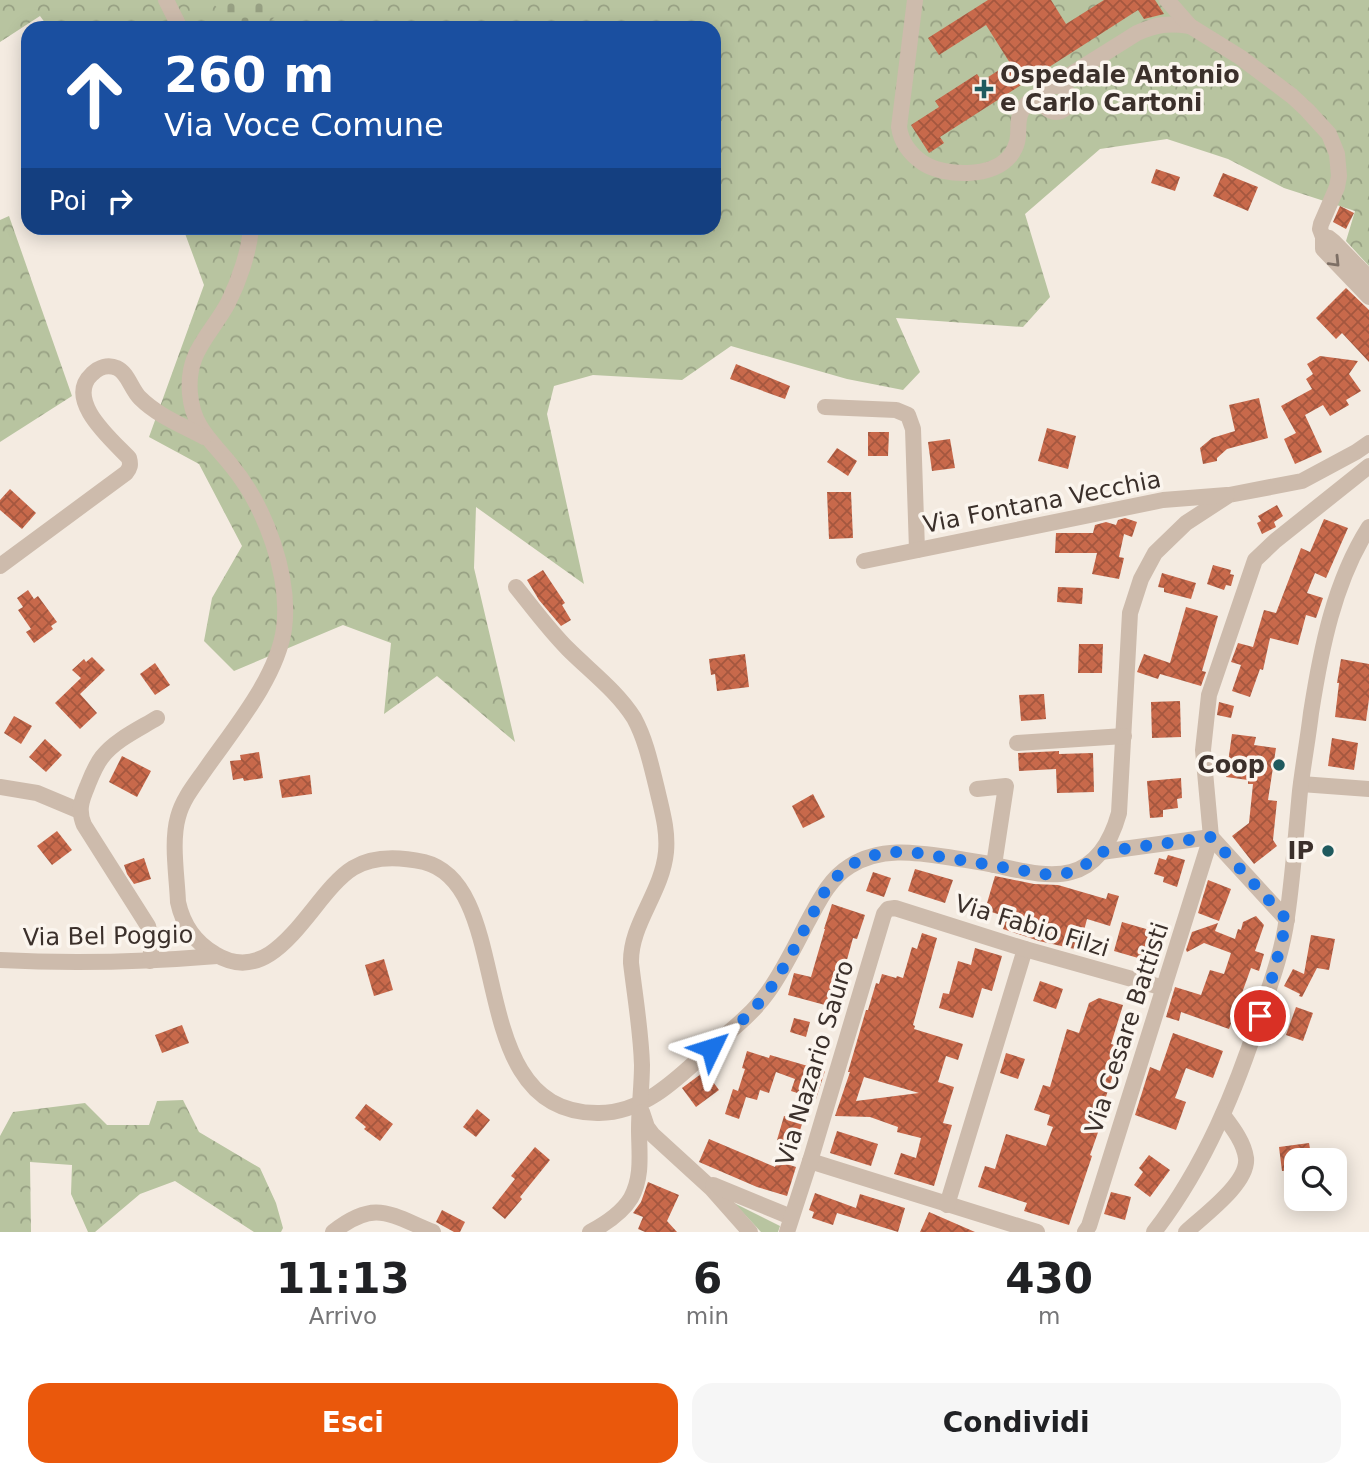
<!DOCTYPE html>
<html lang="it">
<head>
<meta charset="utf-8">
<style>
  body { margin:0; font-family:"DejaVu Sans",sans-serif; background:#f6f6f6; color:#202124; height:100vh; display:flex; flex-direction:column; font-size:26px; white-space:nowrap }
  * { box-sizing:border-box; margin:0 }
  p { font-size:23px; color:#757577 }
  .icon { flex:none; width:38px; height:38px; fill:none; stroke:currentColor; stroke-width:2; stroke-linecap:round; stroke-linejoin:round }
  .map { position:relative; height:1232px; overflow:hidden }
  .sheet { display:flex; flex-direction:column; background:#fff; flex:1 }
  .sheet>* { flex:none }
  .guide { position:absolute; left:21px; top:21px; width:700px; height:214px; border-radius:21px; box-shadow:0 4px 18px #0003; background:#1a4fa0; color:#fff; overflow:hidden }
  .fabs { position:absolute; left:1284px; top:1148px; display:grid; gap:14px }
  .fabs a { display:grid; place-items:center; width:63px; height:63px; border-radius:14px; background:#fff; box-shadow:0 4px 18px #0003; font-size:35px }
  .pin { position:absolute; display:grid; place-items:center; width:60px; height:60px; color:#fff; margin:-30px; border:4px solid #fff; border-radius:50%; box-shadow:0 2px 7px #0007 }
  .me { position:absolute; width:77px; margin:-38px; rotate:49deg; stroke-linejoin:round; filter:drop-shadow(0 0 5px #0008) }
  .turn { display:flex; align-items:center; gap:24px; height:147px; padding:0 28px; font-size:32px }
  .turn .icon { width:91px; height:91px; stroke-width:2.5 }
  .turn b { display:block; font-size:49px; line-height:60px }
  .then { display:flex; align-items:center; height:66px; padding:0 28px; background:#0003; gap:14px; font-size:26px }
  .eta { display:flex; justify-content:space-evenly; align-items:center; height:119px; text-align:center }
  .eta b { font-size:42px; font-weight:700; line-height:49px }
  .button { display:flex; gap:14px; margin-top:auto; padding:14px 28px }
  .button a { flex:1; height:80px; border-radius:21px; background:#ea580c; color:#fff; font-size:28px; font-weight:700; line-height:80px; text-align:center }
  .button a+a { background:#f6f6f6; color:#202124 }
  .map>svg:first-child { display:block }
  .grass { fill:#b8c4a0 }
  .forest { fill:url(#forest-crowns) }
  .cemetery { fill:url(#cemetery-stones) }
  .building { fill:url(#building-cross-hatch); fill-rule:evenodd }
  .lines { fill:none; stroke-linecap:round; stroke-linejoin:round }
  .minor { stroke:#cdbbac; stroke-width:16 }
  .oneway { stroke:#7d6f65 }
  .route { stroke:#1a73e8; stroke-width:12; stroke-dasharray:0 21.6 }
  .poi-dot { fill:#1f5a5e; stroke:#fbf5ee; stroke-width:2.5 }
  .labels { text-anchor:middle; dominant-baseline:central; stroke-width:7; stroke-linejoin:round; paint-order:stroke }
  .poi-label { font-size:24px; font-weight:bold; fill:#3b302b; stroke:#fbf5ee; text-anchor:end }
  .street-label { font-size:24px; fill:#3b302b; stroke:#fbf5ee }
</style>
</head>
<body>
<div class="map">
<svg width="1369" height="1232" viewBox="0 0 1369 1232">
  <defs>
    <pattern id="forest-crowns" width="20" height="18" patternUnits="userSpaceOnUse" patternTransform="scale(1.75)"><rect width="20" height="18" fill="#b8c4a0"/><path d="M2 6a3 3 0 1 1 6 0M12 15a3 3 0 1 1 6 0" fill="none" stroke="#97a083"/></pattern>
    <pattern id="cemetery-stones" width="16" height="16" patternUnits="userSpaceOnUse" patternTransform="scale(1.75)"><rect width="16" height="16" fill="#b8c4a0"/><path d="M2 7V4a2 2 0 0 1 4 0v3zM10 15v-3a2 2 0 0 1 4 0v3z" fill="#97a083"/></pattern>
    <pattern id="building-cross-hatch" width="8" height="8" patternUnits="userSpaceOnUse" patternTransform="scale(1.75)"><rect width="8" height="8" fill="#c8694b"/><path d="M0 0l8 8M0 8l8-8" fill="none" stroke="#a4573f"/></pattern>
  </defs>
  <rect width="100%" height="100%" fill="#f4ebe1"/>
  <path class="grass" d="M734,1203L780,1226L778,1232H761Z"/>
  <g class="forest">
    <path d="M0,0H1369V266L1346,241L1355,211L1284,188L1228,159L1167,139L1100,149L1025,214L1050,297L1023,327L896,318L920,372L903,390L847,379L731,346L682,380L593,375L554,386L547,414L584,584L476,507L474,568L515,742L437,676L384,714L391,643L343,625L234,671L204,641L212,598L242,546L199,464L149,437L204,285L183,228H714V28H49L40,16L0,42Z"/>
    <path d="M9,216L72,396L0,442V220Z"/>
    <path d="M183,1100L199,1132L260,1168L276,1203L283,1228L281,1232H254L175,1181L140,1194L95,1232H88L71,1194L72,1165L30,1162L31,1232H0V1136L13,1112L85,1103L107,1125H149L157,1101Z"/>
  </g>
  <path class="cemetery" d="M210,0H274L279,13L263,28H236Z"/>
  <g class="building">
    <path d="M988,0H1051L1066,24L1104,0H1155L1164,14L1144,19L1138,10L940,137L944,143L929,153L911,125L939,107L935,101L977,74L982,81L1010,63L986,25L939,55L928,38Z"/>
    <path d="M1156,169L1180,177L1175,191L1151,183Z"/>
    <path d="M1223,173L1258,187L1248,211L1213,196Z"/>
    <path d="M1340,206L1354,213L1346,229L1333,222Z"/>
    <path d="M1346,288L1369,310V362L1342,333L1336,339L1316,318Z"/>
    <path d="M1320,356L1358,361L1349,374L1361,391L1346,400L1349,405L1330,416L1323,405L1305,415L1322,452L1295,464L1284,439L1296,433L1281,406L1312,389L1306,379L1313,374L1307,364Z"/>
    <path d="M736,364L790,386L785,399L730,379Z"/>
    <path d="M1259,398L1268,438L1227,449L1217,458V461L1203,464L1200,448L1212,438L1235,431L1229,405Z"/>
    <path d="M1047,428L1076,436L1068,469L1038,461Z"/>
    <path d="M868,432H889L888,456H868Z"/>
    <path d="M950,439L955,468L932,471L928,442Z"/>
    <path d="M837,448L857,461L848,476L827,462Z"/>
    <path d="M10,489L36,513L22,529L0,510V500Z"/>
    <path d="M827,492H851L853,538L829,539Z"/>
    <path d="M1277,505L1283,516L1274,522L1276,527L1262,534L1257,523L1261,521L1258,516Z"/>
    <path d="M1125,518L1137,522L1132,537L1124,534L1119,557L1124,558L1119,579L1092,574L1097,553H1055L1056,533H1093L1095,525L1106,522L1116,525L1118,520Z"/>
    <path d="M1324,519L1348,528L1326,578L1315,573L1307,593L1323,598L1316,618L1306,615L1298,645L1270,638L1263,670L1260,669L1250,697L1232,691L1241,665L1231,662L1238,643L1253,647L1264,610L1276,613L1301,548L1310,552Z"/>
    <path d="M1213,565L1231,570L1230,574L1234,575L1231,586L1226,585L1224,590L1207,584Z"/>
    <path d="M543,570L565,603L562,605L571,620L561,626L539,600L527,580Z"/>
    <path d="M1162,573L1196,583L1191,599L1164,592V588L1158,587Z"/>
    <path d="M1058,587L1083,588L1082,604L1057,602Z"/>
    <path d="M28,590L34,599L38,596L57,622L51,626L53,629L34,643L26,632L31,629L18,610L23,607L17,598Z"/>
    <path d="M1186,607L1218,616L1202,671L1206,672L1201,686L1160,674L1158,679L1137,672L1144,654L1170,663Z"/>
    <path d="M1079,644H1103L1102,673H1078Z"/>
    <path d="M745,654L749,687L717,691L715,674L711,675L709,659Z"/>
    <path d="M92,657L105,670L80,694L97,713L80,729L55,703L81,678L72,670L84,659L86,662Z"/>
    <path d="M1341,659L1369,664V699L1366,721L1335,717L1339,683H1337Z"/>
    <path d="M155,663L170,685L155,695L140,674Z"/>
    <path d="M1044,694L1046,719L1021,721L1019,695Z"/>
    <path d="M1180,701L1181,737L1152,738L1151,702Z"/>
    <path d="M1219,702L1234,706L1231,718L1217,715Z"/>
    <path d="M14,716L32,726L21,744L4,733Z"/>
    <path d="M1232,734L1256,737L1254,745L1276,748L1268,800L1277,801L1273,840L1277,846L1254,864L1232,836L1249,823L1253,784H1248V780L1226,777Z"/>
    <path d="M1332,738L1358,743L1354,770L1328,766Z"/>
    <path d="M45,739L62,755L46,772L29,757Z"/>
    <path d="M1059,751V754L1093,753L1094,792L1057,793L1056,769L1019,771L1018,753Z"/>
    <path d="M259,752L263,778L244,781L243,778L233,780L230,761L241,760L240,755Z"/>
    <path d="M122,756L151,771L137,797L109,782Z"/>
    <path d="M310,775L312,794L282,798L279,780Z"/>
    <path d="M1181,778L1182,798L1177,799L1178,808L1163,810V817L1150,818L1147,781Z"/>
    <path d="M813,794L825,817L803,828L792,806Z"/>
    <path d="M57,831L72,850L52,865L37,846Z"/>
    <path d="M1168,855L1185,860L1177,887L1163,882L1164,877L1154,874L1159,858L1166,860Z"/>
    <path d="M144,858L151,879L134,884L127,874L124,865Z"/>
    <path d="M915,869L953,880L945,903L908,891Z"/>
    <path d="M873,872L891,878L884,897L866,891Z"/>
    <path d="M995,876L1034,884L1058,885L1106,899L1108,893L1119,896L1110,926L1087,919L1079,950L1039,941L1003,929L1007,917L985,910Z"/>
    <path d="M1208,880L1231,889L1219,921L1198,913Z"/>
    <path d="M832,904L865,915L857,939L853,938L840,985L842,986L836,1008L788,995L794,973L811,977L825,929H824Z"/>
    <path d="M1256,916L1264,925L1255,951L1264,954L1259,971L1251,968L1229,1029L1181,1012L1179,1021L1166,1017L1175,987L1201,995L1210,970L1224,974L1231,953L1204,943L1187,952L1186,950L1192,932L1218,923L1215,931L1235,939L1238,929L1241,930L1243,922Z"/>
    <path d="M1122,922L1153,931L1145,960L1114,951Z"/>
    <path d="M922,933L937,938L913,1025L915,1026L914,1029L963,1044L958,1060L946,1056L938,1082L954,1087L943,1123L952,1125L934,1186L894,1174L901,1153L916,1158L921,1138L897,1132L898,1127L870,1117L835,1116L850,1072H848L866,1010H868L876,983L879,984L882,974L896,978L897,976L903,978L912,947L917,949ZM864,1077L919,1093L856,1101Z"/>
    <path d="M1311,935L1335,939L1329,970L1317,968L1302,997L1299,996L1300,994L1284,986L1293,969L1304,974Z"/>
    <path d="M975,948L1002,956L992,991L982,988L973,1018L939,1008L943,993L949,994L958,961L971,965Z"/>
    <path d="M384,959L393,990L374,996L365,965Z"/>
    <path d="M1040,981L1063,989L1056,1009L1033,1001Z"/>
    <path d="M1099,998L1123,1005L1111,1044L1122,1047L1103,1106L1107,1107L1090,1155L1092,1156L1069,1225L1024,1211L1027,1203L978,1187L985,1166L995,1169L1006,1134L1046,1146L1053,1127L1047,1125L1050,1115L1034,1110L1043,1085L1050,1087L1067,1029L1079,1033L1089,1003Z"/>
    <path d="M1296,1007L1313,1013L1303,1041L1286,1035Z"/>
    <path d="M794,1018L810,1022L806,1037L790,1032Z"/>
    <path d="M182,1025L189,1043L162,1053L155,1035Z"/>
    <path d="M1173,1033L1223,1051L1213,1078L1186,1068L1175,1098L1186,1102L1176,1130L1135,1115L1150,1067L1160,1071Z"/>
    <path d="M747,1051L769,1058L770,1055L825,1071L816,1099L791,1091L795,1079L776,1072L769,1093L760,1090L757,1100L746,1097L739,1119L725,1114L733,1089L738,1091L745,1069L742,1068Z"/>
    <path d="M1006,1053L1025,1059L1018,1079L1000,1073Z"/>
    <path d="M705,1071L719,1090L696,1107L682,1088Z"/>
    <path d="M366,1104L393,1124L380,1141L364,1129L366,1127L355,1118Z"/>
    <path d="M477,1109L490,1120L476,1137L463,1127Z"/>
    <path d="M784,1116L803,1121L795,1146L777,1140Z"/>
    <path d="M837,1131L878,1144L871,1166L830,1153Z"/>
    <path d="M709,1139L775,1167L777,1161L796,1167L787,1196L757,1187L699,1162Z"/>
    <path d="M1309,1143L1312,1160H1297V1169L1282,1171L1279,1147Z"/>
    <path d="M535,1147L550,1160L520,1197L522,1199L505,1219L492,1208L515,1179L511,1176Z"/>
    <path d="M1149,1155L1170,1170L1150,1197L1134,1185L1143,1172L1139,1168Z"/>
    <path d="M648,1182L679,1195L667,1221L677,1232H645L638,1229L643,1217L633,1213L641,1202Z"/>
    <path d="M1111,1192L1131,1197L1125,1220L1104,1214Z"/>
    <path d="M815,1193L856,1208L860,1194L905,1208L898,1232L837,1213L833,1225L812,1218L814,1212L809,1210Z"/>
    <path d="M442,1210L465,1222L460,1232H454L436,1222Z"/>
    <path d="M929,1212L975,1232H920Z"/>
  </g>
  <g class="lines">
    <g class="minor">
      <path d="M166,0L180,28"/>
      <path d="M915,0L899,127C901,142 910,154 923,163C945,177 992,178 1010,156C1029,132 1004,117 1038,95L1137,33C1157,24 1168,23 1190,26"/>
      <path d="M1167,0L1190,26L1240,57L1292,96L1307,110L1329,134L1337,154L1339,176L1337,187L1321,224L1320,229L1323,237"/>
      <circle cx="1056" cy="99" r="13"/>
      <path d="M251,228C249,252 239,281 228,303C210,336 186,352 190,394C193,428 212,441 231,465C265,506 291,576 284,629C277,677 235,727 207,767C196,783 183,798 178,817C171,842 177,876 178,902C183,925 194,942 215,954C277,992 311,894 353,868C374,855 401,857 424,862C519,886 459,1115 599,1113C647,1113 683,1073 716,1043C734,1028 754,1012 768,992C783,971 795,946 807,923C819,901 829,879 850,866C880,847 914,852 947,857C964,860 982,862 999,866C1022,871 1049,878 1071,872C1099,865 1112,838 1119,813L1130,613L1141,579L1155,553L1186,523L1229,495L1302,481L1356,452L1369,443"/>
      <path d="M1369,278L1334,242L1329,238L1323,237V249L1369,297"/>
      <path d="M825,407L896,410L908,415L913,429L917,550"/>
      <path d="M864,561L1163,500L1227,495"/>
      <path d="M0,566L126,473C130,468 131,465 129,458C112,440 64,400 92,374C99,367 108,364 117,368C128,373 131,389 140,398C158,416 182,425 204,437"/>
      <path d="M516,587C533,608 549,630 568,649C590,671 617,691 634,718C646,740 651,765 657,789C662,811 668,830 666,852C662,893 630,924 631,963C635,997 641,1031 642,1065C642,1086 639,1108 639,1129C639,1153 643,1176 631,1198C622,1213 605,1224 590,1232"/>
      <path d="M1017,743L1124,736"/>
      <path d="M1301,784L1369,789"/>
      <path d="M0,787L37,793L80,811"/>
      <path d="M977,789L1006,786L994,865"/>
      <path d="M1101,852L1211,837L1287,920"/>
      <path d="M0,960C73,964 145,962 217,956"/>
      <path d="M150,961L152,942L148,926L84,825C78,811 81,801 87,787C91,777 95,766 102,757C115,740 139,729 157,718"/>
      <path d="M642,1112L647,1127L653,1135L711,1188L750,1232"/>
      <path d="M810,1161L1037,1232"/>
      <path d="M713,1185L791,1217"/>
      <path d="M947,1205L1025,949"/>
      <path d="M333,1232C375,1199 389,1214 433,1232"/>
      <path d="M787,1232L811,1158L884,914L888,909L895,908L1025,949L1164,988"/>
      <path d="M1085,1232L1089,1226L1211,837L1203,750L1209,695L1255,560L1275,541L1369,466"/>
      <path d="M1154,1232C1205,1166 1237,1088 1262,1009C1272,980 1283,949 1287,917C1293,876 1296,833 1300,791C1303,765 1308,739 1311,713C1321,649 1334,582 1369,527"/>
      <path d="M1186,1232C1203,1216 1249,1183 1246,1158C1244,1142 1232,1127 1223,1115"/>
    </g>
  </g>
  <defs><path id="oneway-chevron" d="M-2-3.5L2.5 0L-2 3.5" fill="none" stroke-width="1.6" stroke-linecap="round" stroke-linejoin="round" transform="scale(1.75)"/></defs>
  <use class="oneway" href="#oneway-chevron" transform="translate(1335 262) rotate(46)"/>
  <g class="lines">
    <path class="route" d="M711,1048L746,1017L767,994L788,960L825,891L835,878L854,863L870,856L891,852H912L1050,875L1074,872L1091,861L1101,852L1211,837L1287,920L1273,975L1260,1016"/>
  </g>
  <g class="poi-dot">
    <path d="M980.5 78.5h7v7h7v7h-7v7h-7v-7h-7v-7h7z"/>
    <circle cx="1279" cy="765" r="7"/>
    <circle cx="1328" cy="851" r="7"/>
  </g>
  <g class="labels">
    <g class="poi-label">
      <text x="1000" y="75" text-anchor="start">Ospedale Antonio<tspan x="1000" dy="28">e Carlo Cartoni</tspan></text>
      <text x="1265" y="765">Coop</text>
      <text x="1314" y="851">IP</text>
    </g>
    <g class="street-label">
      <text transform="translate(1042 502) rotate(-11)">Via Fontana Vecchia</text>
      <text transform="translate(1032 926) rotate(17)">Via Fabio Filzi</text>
      <text transform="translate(108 936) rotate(-1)">Via Bel Poggio</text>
      <text transform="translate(1127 1028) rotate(-72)">Via Cesare Battisti</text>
      <text transform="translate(815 1063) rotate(-73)">Via Nazario Sauro</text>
    </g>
  </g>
</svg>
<div class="fabs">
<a><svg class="icon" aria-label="search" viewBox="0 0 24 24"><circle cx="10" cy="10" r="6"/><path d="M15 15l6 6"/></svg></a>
</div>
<div class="pin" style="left:1260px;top:1016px;background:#d93025"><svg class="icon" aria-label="arrive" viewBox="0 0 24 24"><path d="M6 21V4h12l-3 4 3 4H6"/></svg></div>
<svg class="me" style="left:711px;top:1048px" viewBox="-20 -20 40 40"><path d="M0-17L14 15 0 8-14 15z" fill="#1a73e8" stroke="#fff" stroke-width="4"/></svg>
<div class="guide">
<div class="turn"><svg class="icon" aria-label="ahead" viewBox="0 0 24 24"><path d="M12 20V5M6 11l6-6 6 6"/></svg><div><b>260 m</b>Via Voce Comune</div></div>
<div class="then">Poi<svg class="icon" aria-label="right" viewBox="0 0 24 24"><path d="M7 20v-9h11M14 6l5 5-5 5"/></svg></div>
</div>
</div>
<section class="sheet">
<div class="eta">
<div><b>11:13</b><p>Arrivo</p></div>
<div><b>6</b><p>min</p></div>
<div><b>430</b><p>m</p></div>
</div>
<div class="button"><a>Esci</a><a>Condividi</a></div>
</section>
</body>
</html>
